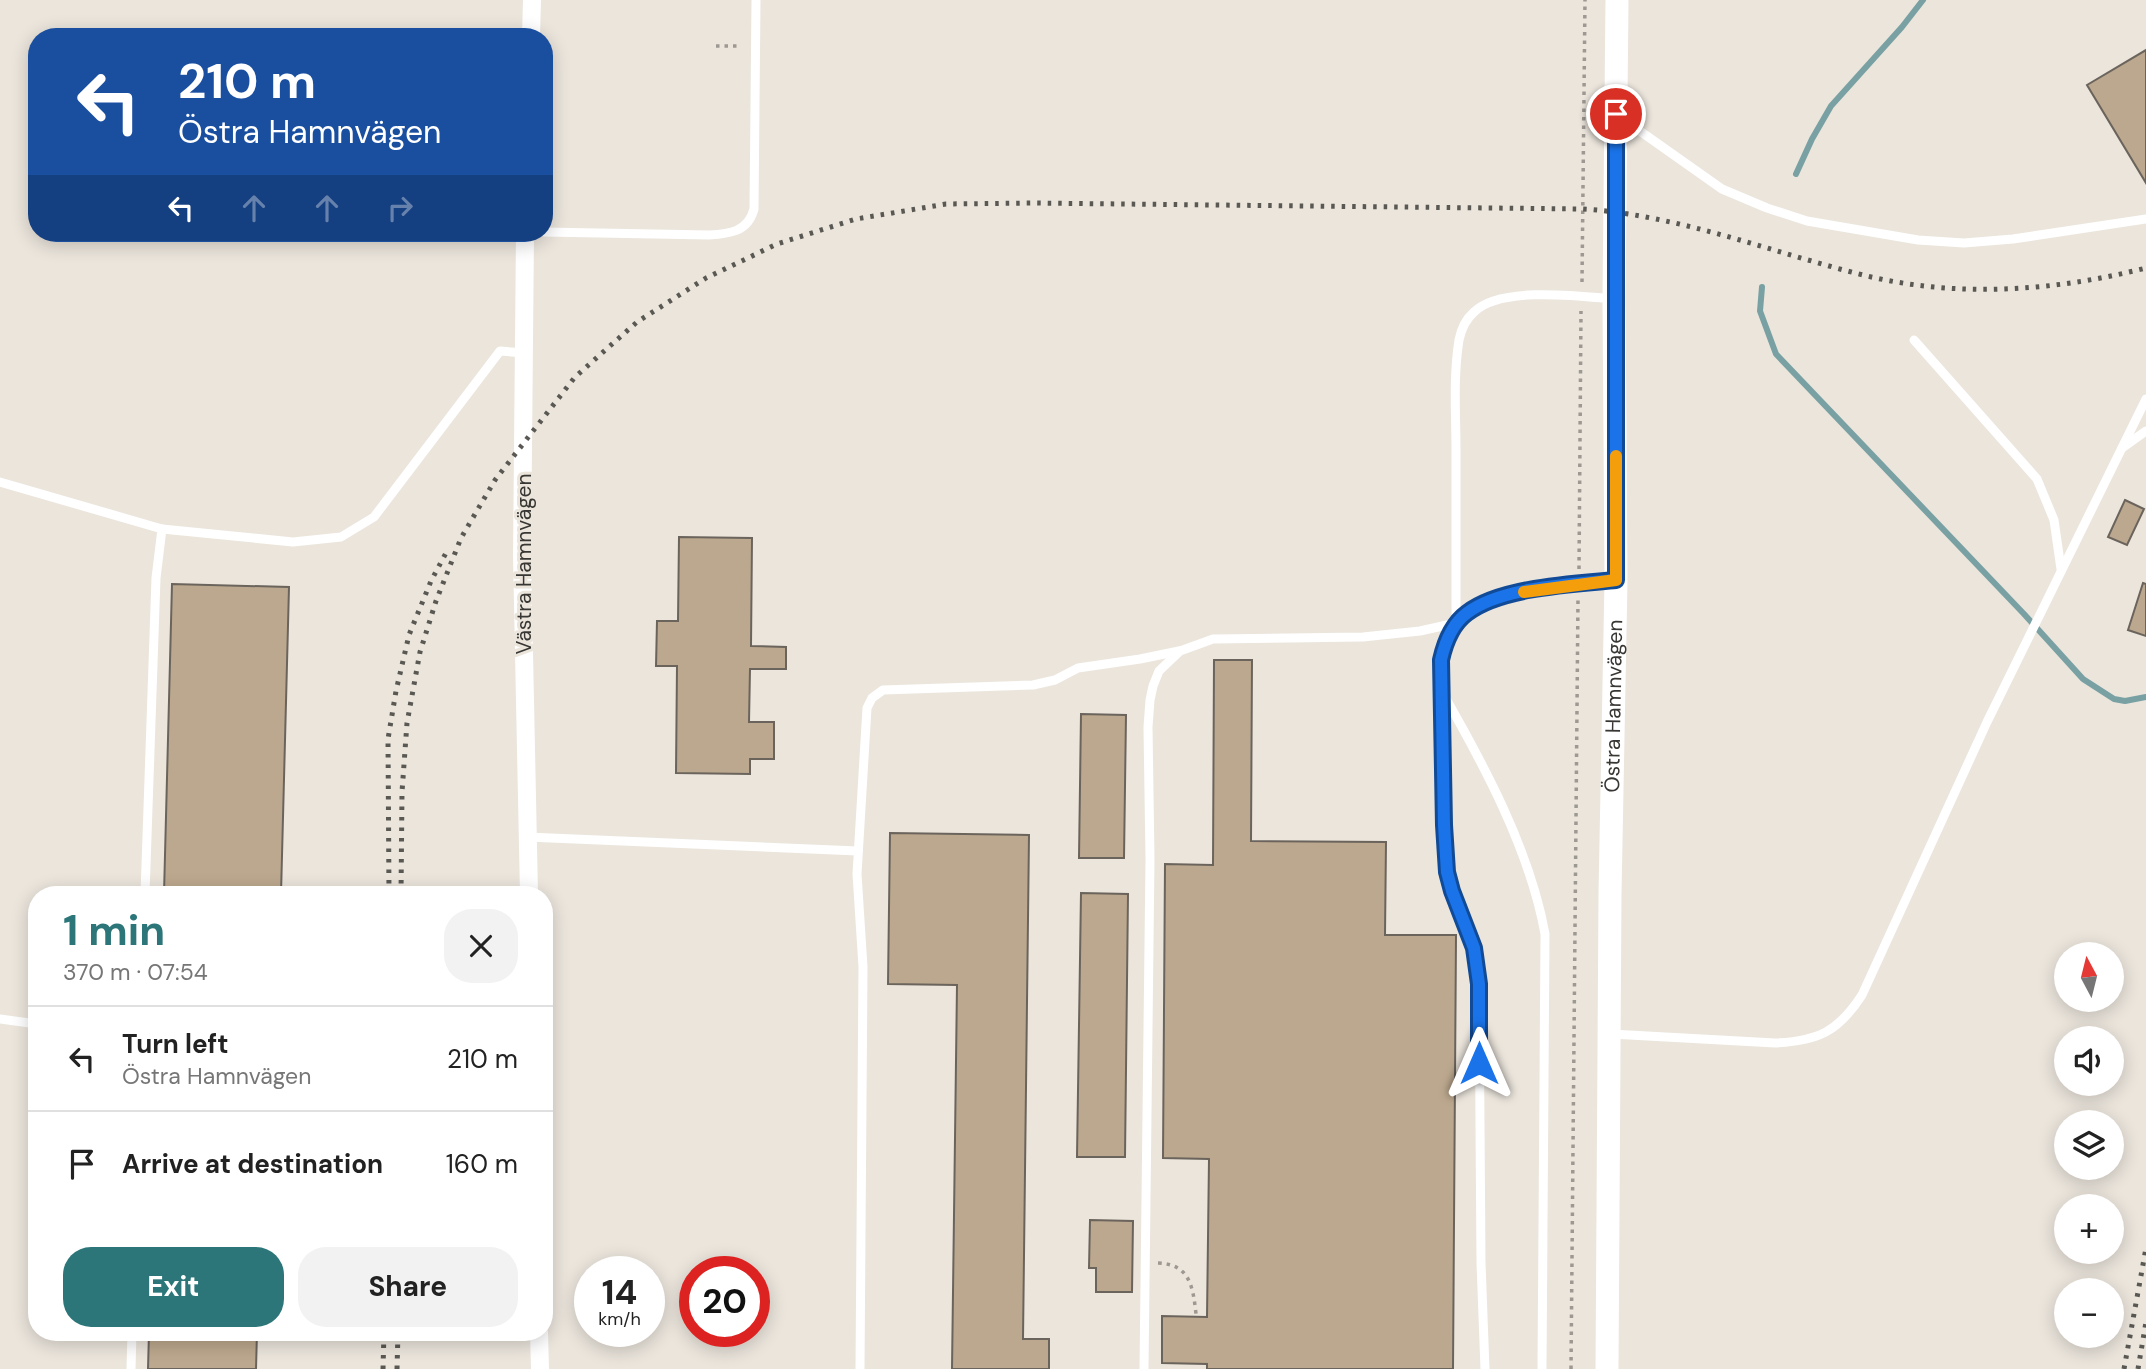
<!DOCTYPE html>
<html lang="en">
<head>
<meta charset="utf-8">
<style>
  body { margin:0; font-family:"DM Sans",sans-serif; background:#f2f2f2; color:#222; height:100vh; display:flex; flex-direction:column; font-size:26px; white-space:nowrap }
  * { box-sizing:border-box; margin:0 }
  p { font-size:23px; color:#767676 }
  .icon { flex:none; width:38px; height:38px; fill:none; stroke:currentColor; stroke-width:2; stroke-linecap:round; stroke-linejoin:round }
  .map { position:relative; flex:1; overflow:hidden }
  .drawer { position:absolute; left:28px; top:886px; width:525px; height:455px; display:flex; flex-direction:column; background:#fff; border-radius:28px; box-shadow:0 4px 18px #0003 }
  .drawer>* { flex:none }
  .guide { position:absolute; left:28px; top:28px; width:525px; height:214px; border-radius:28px; box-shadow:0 4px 18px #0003; background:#1a4fa0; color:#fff; overflow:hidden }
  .needle { width:46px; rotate:353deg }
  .fabs { position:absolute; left:2054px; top:942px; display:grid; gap:14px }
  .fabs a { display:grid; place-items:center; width:70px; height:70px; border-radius:50%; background:#fff; box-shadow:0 4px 18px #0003; font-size:35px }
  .speed { position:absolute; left:574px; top:1256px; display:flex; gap:14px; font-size:35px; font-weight:700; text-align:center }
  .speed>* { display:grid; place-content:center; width:91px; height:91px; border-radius:50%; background:#fff; box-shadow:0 4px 18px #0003; line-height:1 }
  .speed small { font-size:18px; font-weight:400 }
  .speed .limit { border:10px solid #d22; background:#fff; color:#111 }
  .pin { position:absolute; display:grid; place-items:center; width:60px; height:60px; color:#fff; margin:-30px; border:4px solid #fff; border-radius:50%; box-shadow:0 2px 7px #0007 }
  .me { position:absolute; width:77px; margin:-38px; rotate:0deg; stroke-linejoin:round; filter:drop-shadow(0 0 5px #0008) }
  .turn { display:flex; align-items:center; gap:24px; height:147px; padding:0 35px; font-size:32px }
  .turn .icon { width:91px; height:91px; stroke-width:2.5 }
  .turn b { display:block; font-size:49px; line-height:60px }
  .lanes { display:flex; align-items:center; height:66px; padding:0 35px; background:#0003; justify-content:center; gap:35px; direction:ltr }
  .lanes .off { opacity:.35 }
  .round { display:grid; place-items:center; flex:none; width:74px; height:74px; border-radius:28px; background:#f2f2f2 }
  .summary { display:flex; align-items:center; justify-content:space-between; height:119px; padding:0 35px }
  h1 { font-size:42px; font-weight:700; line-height:52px; color:#2c767a }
  .cta { display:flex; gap:14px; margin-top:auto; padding:14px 35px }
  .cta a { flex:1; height:80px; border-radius:28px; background:#2c767a; color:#fff; font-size:28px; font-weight:700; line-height:80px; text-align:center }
  .cta a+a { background:#f2f2f2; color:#222 }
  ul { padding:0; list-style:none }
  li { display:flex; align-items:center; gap:21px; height:105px; padding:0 35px; border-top:2px solid #e0e0e0 }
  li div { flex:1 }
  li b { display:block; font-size:26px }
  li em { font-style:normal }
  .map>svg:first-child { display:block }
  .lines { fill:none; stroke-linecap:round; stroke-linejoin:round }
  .stream { stroke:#79a1a3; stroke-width:6 }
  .building { fill:#bca88e; stroke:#6a645d; stroke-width:2 }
  .path { stroke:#9d9892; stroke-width:3.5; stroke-dasharray:3.5 5; stroke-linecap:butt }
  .service { stroke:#fff; stroke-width:9 }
  .minor { stroke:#fff; stroke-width:18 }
  .tertiary { stroke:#fff; stroke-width:23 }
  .rail { stroke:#5a5853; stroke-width:5; stroke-dasharray:3.5 7; stroke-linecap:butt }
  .route-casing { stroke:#114b97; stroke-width:18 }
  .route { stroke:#1a73e8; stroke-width:12 }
  .slow { stroke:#f59e0b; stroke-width:12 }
  .labels { text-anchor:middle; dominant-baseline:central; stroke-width:6; stroke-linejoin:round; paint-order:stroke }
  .street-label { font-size:21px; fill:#393733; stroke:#ebe5dc }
</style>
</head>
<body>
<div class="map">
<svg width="2146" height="1369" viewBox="0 0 2146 1369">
  <rect width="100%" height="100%" fill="#ebe5dc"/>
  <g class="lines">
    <g class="stream">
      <path d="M1796,174L1812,139L1831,106L1902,27L1923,0"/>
      <path d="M1762,287L1760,311L1776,354L2024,614L2083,679L2114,699L2125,701L2146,697"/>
    </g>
  </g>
  <g class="building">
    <path d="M2146,50V183L2087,85Z"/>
    <path d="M2125,500L2144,509L2127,545L2108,537Z"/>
    <path d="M679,537L752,538L751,646L786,647V669H750L749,722H774V759H750V774L676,773L677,666H656L657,621H678Z"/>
    <path d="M2143,583L2146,584V636L2128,630Z"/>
    <path d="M172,584L289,587L281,894H164Z"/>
    <path d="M1214,660H1252L1251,841L1386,842L1385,935H1456L1453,1369H1207V1364L1162,1363V1316L1207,1317L1209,1159L1163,1158L1165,864L1213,865Z"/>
    <path d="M1081,714L1126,715L1124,858H1079Z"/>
    <path d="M890,833L1029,835L1023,1339H1049V1369H952L957,985L888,984Z"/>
    <path d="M1081,893L1128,894L1125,1157H1077Z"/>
    <path d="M1090,1220L1133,1221L1132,1292H1096V1268H1089Z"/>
    <path d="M149,1332H257L256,1369H148Z"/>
  </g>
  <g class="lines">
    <g class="path">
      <path d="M716,46H741"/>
      <path d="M1582,282L1585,0"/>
      <path d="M1579,569L1581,311"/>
      <path d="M1158,1263C1190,1264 1193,1287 1196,1314"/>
      <path d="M1571,1369L1578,598"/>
    </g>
    <g class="service">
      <path d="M1620,117L1722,189L1767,208L1807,221L1918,240L1964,243L2013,239L2146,219"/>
      <path d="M544,232L709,235C729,234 748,232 754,209L756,0"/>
      <path d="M1914,340L2037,479L2054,520L2061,569"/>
      <path d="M2122,448L2146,431"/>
      <path d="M0,482L162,529L293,542L341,537L374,517L500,351L525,353"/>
      <path d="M1441,690C1483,763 1530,850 1545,934L1542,1369"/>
      <path d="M527,837L858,851"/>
      <path d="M145,894L156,578L162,529"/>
      <path d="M0,1019L37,1024"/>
      <path d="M1611,1034L1775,1043C1818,1041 1838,1032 1862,995L1987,722L2146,399"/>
      <path d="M131,1369L132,1332"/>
      <path d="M860,1369L863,967L857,874L867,708L872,698L883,690L1033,685L1055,680L1078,668L1140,659L1179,651"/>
      <path d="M1144,1369L1150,859L1148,727L1150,700L1153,686L1159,671L1180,651L1213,639L1363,637L1420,631L1456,623C1456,566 1456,509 1456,452C1456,415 1453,377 1459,340C1461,330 1466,319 1474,312C1500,286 1579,296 1614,299"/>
      <path d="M1485,1369L1481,1263L1479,984L1474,948L1452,891L1447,872L1444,825L1441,660C1445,642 1452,624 1467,613C1500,588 1573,584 1614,580"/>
    </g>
    <g class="minor">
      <path d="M531,37L532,0"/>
      <path d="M525,233L522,556L529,894"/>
      <path d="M539,1332L540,1369"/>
    </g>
    <path class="tertiary" id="s1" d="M1607,1369L1610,894L1616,580L1614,299L1617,0"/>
    <g class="rail">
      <path d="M389,894L388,739L396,691L409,635L431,581L447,551"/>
      <path d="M401,894L402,792L407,723L420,652L436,601L461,538L495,480L575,377L637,322L706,278L777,244L856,219L946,204L1031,203L1583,209C1680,215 1773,253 1867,276C1960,298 2054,291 2146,268"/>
      <path d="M383,1369L384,1332"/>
      <path d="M397,1369L398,1332"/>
      <path d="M2124,1369L2146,1248"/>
      <path d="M2138,1369L2146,1322"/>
    </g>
  </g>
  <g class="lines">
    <g class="route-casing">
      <path id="route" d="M1479,1063V984L1474,948L1452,891L1447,872L1444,825L1441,660C1445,642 1452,624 1467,613C1501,587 1574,584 1616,580V114"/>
    </g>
    <use href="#route" class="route"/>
    <path class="slow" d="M1524,592L1616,580V456"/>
  </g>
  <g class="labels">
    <g class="street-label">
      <text transform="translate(524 564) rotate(-90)">Västra Hamnvägen</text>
      <text stroke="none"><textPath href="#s1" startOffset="663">Östra Hamnvägen</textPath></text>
    </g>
  </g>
</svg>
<div class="fabs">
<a><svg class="needle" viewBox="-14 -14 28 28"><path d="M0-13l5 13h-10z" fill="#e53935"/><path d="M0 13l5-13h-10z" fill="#767676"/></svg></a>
<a><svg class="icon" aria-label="sound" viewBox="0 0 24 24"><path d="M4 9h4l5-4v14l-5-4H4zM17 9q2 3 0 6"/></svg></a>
<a><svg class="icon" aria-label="layers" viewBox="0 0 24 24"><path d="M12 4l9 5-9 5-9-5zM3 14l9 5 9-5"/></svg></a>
<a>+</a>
<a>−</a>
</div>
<div class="speed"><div>14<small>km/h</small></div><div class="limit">20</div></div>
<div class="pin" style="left:1616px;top:114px;background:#d93025"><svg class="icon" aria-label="arrive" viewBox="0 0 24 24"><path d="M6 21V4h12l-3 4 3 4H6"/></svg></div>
<svg class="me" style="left:1479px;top:1063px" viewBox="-20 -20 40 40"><path d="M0-17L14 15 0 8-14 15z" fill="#1a73e8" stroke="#fff" stroke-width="4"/></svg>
<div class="guide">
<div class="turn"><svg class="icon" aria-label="left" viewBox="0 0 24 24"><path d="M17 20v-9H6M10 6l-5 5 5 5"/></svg><div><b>210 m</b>Östra Hamnvägen</div></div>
<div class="lanes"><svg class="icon" aria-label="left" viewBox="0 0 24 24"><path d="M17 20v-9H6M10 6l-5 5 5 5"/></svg><svg class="icon off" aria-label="ahead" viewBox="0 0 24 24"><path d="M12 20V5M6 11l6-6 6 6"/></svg><svg class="icon off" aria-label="ahead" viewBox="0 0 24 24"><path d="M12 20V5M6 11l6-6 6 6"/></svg><svg class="icon off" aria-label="right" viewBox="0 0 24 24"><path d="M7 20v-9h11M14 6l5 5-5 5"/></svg></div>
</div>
<section class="drawer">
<div class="summary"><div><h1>1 min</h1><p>370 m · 07:54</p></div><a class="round"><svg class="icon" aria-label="close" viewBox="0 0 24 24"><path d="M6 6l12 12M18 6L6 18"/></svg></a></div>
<ul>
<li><svg class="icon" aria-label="left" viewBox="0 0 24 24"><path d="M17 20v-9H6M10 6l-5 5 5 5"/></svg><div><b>Turn left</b><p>Östra Hamnvägen</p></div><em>210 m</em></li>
<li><svg class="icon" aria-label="arrive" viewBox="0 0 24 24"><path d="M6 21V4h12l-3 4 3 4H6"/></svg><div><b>Arrive at destination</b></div><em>160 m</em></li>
</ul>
<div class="cta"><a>Exit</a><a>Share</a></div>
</section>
</div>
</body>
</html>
